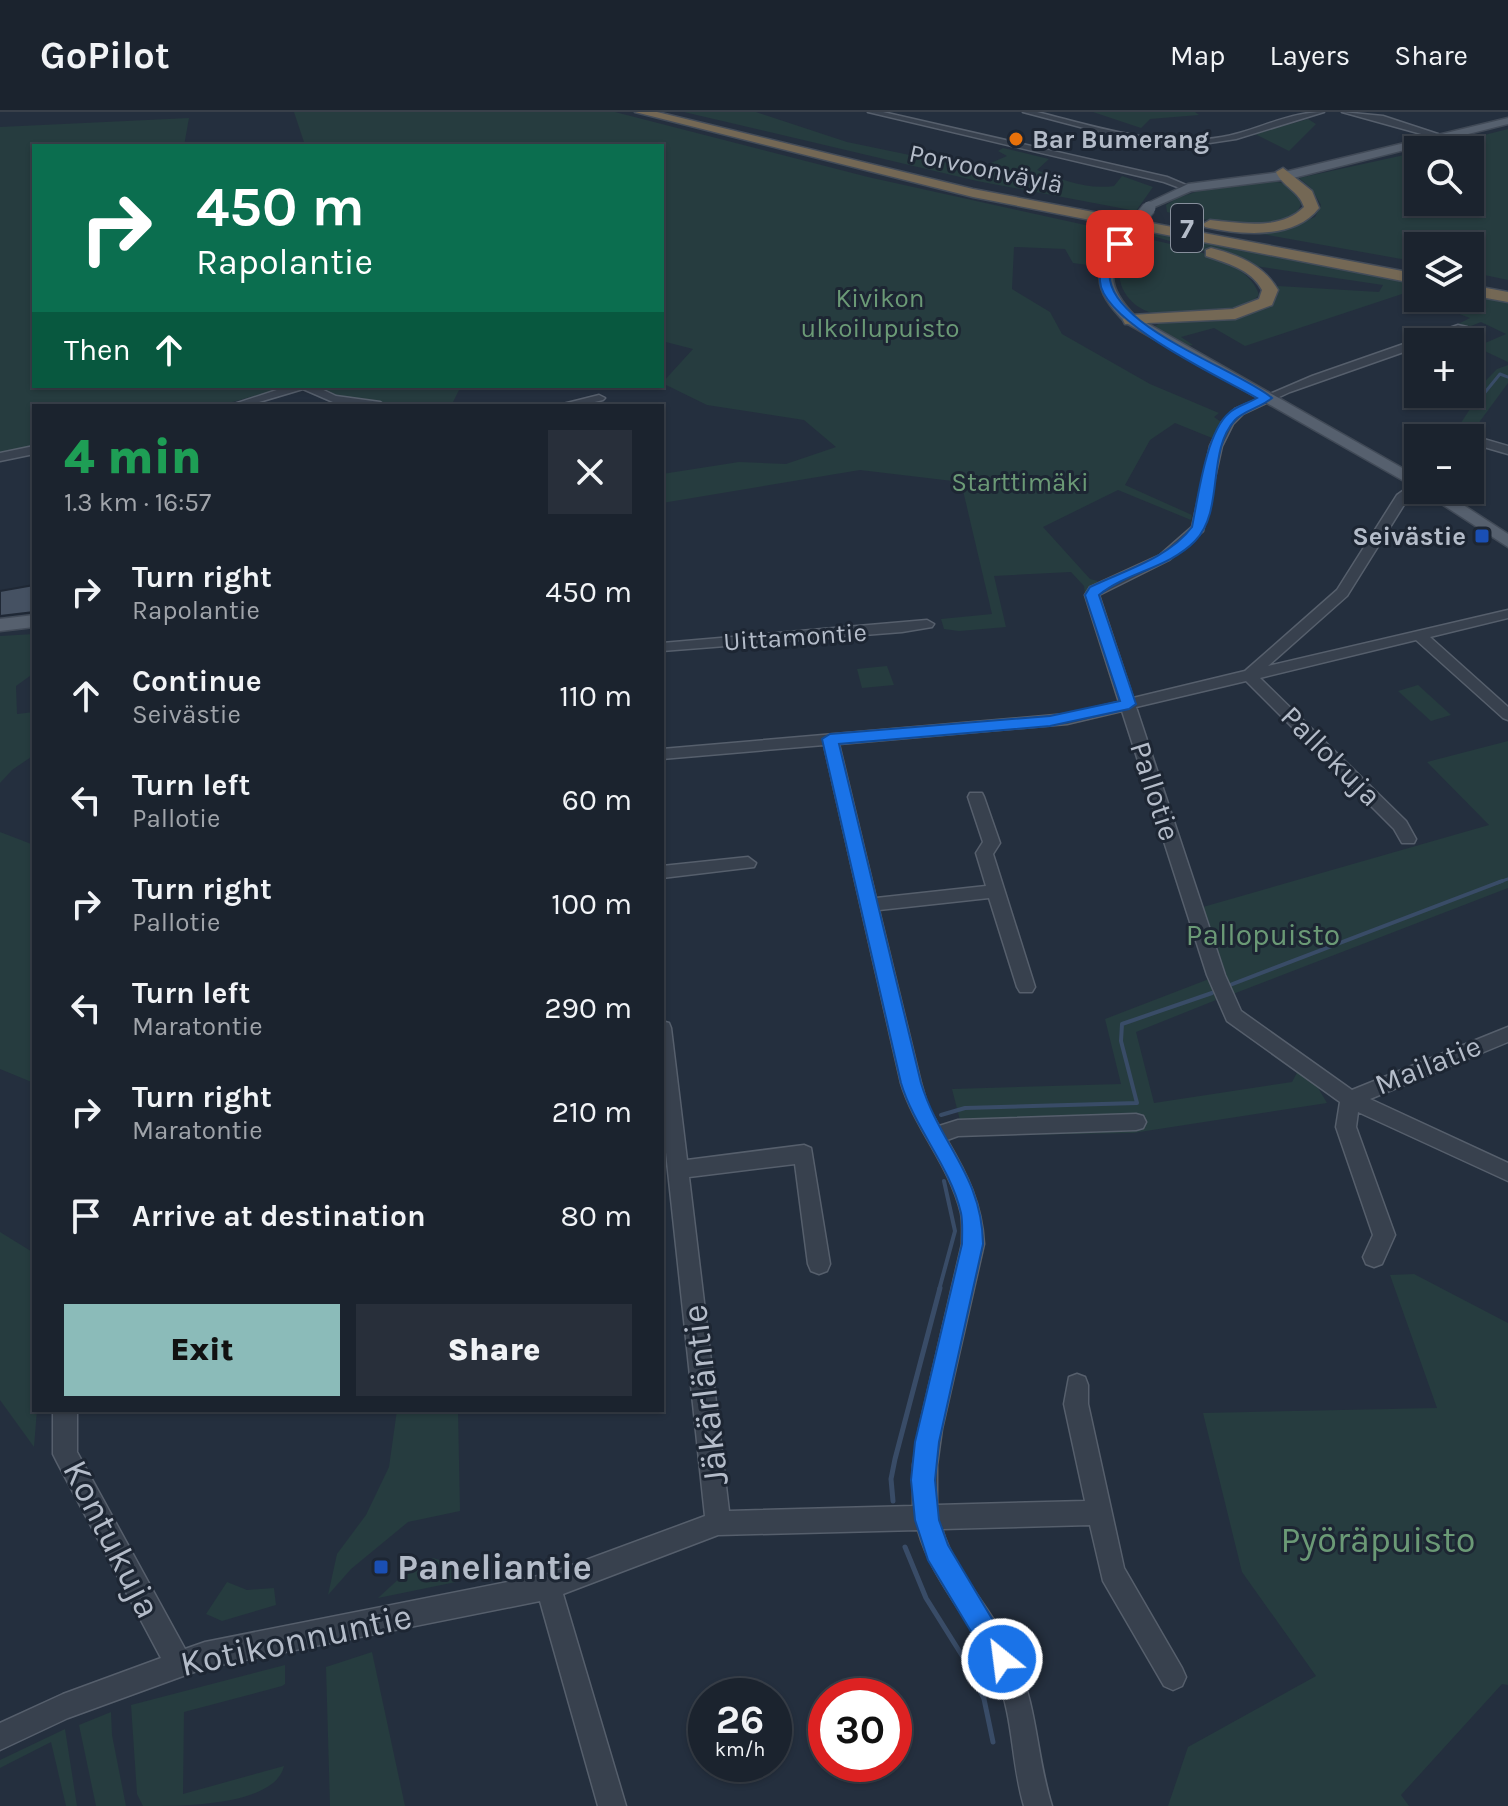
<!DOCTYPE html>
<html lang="en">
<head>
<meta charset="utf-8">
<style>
  body { margin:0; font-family:Karla,sans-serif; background:#282f3a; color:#f1f3f6; height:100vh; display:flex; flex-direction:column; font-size:30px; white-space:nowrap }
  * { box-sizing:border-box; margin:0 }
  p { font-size:26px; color:#a0a4aa }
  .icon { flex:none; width:44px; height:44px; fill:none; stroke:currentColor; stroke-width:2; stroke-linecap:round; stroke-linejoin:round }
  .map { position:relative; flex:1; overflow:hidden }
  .drawer { position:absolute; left:32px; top:292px; width:632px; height:1008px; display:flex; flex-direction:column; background:#1b232e; border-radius:0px; box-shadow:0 2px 6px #0004,0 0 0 2px #39404a }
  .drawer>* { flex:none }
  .banner { position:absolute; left:32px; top:32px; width:632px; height:244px; border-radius:0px; box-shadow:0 2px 6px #0004,0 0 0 2px #39404a; background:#0b6e4f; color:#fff; overflow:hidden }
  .fabs { position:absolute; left:1404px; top:24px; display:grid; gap:16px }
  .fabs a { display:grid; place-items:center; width:80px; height:80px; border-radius:0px; background:#1b232e; box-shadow:0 2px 6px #0004,0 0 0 2px #39404a; font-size:40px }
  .speed { position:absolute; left:688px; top:1566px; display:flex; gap:16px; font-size:40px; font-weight:700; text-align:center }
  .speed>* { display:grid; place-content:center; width:104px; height:104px; border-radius:50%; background:#1b232e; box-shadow:0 2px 6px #0004,0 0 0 2px #39404a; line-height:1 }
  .speed small { font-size:20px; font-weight:400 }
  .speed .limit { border:12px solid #d22; background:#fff; color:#111 }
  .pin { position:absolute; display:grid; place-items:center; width:68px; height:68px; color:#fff; margin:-34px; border-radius:16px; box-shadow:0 4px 12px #0006 }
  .me { position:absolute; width:88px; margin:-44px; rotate:331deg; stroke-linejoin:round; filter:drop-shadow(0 0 6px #0008) }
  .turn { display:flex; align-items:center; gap:28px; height:168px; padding:0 32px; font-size:36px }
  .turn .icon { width:104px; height:104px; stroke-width:2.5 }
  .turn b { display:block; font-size:56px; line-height:68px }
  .then { display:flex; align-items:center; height:76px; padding:0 32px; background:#0003; gap:16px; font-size:30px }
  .round { display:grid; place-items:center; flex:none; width:84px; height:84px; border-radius:0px; background:#282f3a }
  .summary { display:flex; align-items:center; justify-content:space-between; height:136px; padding:0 32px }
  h1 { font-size:48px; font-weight:800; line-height:60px; color:#1e9e55 }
  .primary-button { display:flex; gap:16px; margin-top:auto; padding:16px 32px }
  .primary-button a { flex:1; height:92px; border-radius:0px; background:#8bbbb9; color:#111; font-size:32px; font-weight:800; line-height:92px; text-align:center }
  .primary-button a+a { background:#282f3a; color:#f1f3f6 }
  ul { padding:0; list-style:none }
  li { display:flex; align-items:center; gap:24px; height:104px; padding:0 32px }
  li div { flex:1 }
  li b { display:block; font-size:30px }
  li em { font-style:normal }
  header { display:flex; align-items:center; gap:48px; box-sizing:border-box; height:112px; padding:0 40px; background:#1b232e; border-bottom:2px solid #39404a }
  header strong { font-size:38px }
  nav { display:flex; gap:44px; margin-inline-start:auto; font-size:28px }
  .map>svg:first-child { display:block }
  .green { fill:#263c3f }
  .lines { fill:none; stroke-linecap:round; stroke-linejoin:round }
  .stream-far2 { stroke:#394c67; stroke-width:3 }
  .stream-far1 { stroke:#394c67; stroke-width:4 }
  .stream { stroke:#394c67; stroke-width:5 }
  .building { fill:#455162; stroke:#1f2835; stroke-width:2 }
  .minor-casing { stroke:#565f6c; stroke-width:3 }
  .major-casing { stroke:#414a57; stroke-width:3 }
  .highway-casing { stroke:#434c59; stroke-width:3 }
  .minor { fill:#38414e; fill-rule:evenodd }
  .major { fill:#56606e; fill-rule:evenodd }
  .highway { fill:#746855; fill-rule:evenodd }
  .major-bridge-casing { stroke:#414a57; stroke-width:15; stroke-linecap:butt }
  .major-bridge { stroke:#56606e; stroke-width:13 }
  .route { fill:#1a73e8; stroke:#114b97; stroke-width:2 }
  .food-dot { fill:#e8710a; stroke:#1d2633; stroke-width:3 }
  .transit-dot { fill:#1a4fb4; stroke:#1d2633; stroke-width:3 }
  .labels { text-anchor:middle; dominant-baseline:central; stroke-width:6; stroke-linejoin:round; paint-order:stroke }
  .far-poi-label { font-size:26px; font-weight:bold; fill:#b4bcc9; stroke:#1d2633; text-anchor:start }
  .far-street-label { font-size:26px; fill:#b4bcc9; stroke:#1d2633 }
  .far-park-label { font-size:26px; fill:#6b9a76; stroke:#1d2633 }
  .shield { fill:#1d2633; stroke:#878f9c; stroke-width:2 }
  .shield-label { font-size:28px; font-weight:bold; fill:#b4bcc9 }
  .street-label { font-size:30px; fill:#b4bcc9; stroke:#1d2633 }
  .park-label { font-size:30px; fill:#6b9a76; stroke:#1d2633 }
  .near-street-label { font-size:36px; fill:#b4bcc9; stroke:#1d2633 }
  .near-park-label { font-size:36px; fill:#6b9a76; stroke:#1d2633 }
  .near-poi-label { font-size:36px; font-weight:bold; fill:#b4bcc9; stroke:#1d2633; text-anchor:start }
</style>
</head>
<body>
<header>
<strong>GoPilot</strong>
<nav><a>Map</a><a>Layers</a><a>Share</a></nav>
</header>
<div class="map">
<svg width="1508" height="1694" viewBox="0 0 1508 1694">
  <rect width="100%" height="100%" fill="#242f3e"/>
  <g class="green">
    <path d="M294,0H615L868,65L1108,118L1103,145L1095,154L1073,151L1065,137L1014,135L1012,177L1050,200L1062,222L1150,272L1219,301L1214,305L1221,310L1212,326L1175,311L1150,328L1125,373L1192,403L1191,408L1118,378L1043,415L1090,467L1098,469L1085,482L1084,474L1071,460L994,464L1006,515L959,519L944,517L941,507L992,502L961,370L860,358L662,391V362L739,350L786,352L836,335L804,308L707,293L662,271L693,237L662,229V34H256L304,30Z"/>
    <path d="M684,0H756L847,30L977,57L1007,44L998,39L1003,36L1049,47L1037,58C1060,67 1086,78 1114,74L1122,64L1153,75L1136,99L977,69Z"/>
    <path d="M1093,0H1195L1199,3L1150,7L1141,16Z"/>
    <path d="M189,6L184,34H34V274H291L218,294H34V335L0,344V15Z"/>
    <path d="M1308,7L1316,12L1289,39L1255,22Z"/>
    <path d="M1508,17V168L1470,160V134H1418V150L1251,120L1290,115L1315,105L1321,93L1311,76L1299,66L1418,40V90H1470V38H1425Z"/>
    <path d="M1274,69L1285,72L1301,85C1306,130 1191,106 1167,100L1166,93L1177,86L1208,76Z"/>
    <path d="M1140,118L1418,171V186H1470V181L1508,189V250L1476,235L1506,222L1481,210L1466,216L1458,212L1470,206L1405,181L1245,234L1214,216L1181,225L1193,233L1186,234L1153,215L1164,209L1208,206L1271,189L1278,174L1379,180L1383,173L1255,154L1139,120Z"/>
    <path d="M1141,125C1176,134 1248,145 1259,183C1245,199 1223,197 1202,199C1188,200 1173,203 1159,202C1137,200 1116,180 1120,156C1123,143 1133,134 1141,125Z"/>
    <path d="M1508,253V271L1472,320H1455L1470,297L1463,292L1497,257Z"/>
    <path d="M315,274H461L451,294C408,294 352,300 315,274Z"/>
    <path d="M34,522V561L16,574L17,602L34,600V643L12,658L0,671V524Z"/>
    <path d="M887,554L894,573L862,576L857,557Z"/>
    <path d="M1418,573L1451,603L1431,609L1398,579Z"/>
    <path d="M1508,629V776L1233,882L1203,795L1489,713L1427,650Z"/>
    <path d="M0,720L34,733V971L0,957Z"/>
    <path d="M1209,867L1216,888L1136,920L1154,991L1292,970L1299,957L1317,974L1327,991L1133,1021L964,1024L952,977L1121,972L1105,907Z"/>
    <path d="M0,1120L34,1141V1298H37L34,1335L0,1288Z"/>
    <path d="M1414,1162L1508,1211V1573L1502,1572L1401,1683L1409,1694H1168L1188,1635L1316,1564L1242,1460L1203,1301L1437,1296L1390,1163Z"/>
    <path d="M397,1298H458L460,1399L408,1410L351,1457L328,1483L337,1442L366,1403L389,1355Z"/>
    <path d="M433,1446L449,1451L457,1463L456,1470L378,1486L415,1452Z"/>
    <path d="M227,1470L247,1478L274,1476L276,1493L222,1509L206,1502Z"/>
    <path d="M372,1540L405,1694H330L326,1555Z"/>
    <path d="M285,1553V1572L282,1574L184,1600L183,1682L284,1654C275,1694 182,1694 143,1694L137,1682L131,1593Z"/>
    <path d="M111,1600L112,1623L126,1694H96L79,1613Z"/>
    <path d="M65,1617L77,1694H66L51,1630L0,1656V1648Z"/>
  </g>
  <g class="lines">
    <g class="stream-far2">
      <path d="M1473,295L1500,262L1508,265"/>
      <path d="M1497,771L1508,767"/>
    </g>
    <g class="stream-far1">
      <path d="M1230,873L1502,769"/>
      <path d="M941,1003L965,996L1137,991L1121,929L1122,912L1212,881"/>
      <path d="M939,1178L955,1119L944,1069"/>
    </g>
    <g class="stream">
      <path d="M893,1389L891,1367L895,1347L940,1176"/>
      <path d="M905,1435L926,1486L968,1553L984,1587L993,1630"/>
    </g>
  </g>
  <path class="building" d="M34,473V500L0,504V479Z"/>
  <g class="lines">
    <g class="minor-casing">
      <g id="minor">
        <path d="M868,0H883L1167,65L1193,76L1188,79L1164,70Z"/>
        <path d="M1023,0H1037C1097,15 1159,36 1222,25C1257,19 1287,0 1324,0L1236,27L1196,33L1122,26Z"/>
        <path d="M1342,0L1383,4L1447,25L1443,28Z"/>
        <path d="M1458,213L1467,215L1430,230H1418V235L1290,280L1243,302L1233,312L1222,334L1203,419L1169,448L1099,483L1133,586L1245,559L1337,478L1397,383L1418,368L1419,378L1407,388L1347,484L1268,554L1508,498V506L1430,525L1508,595V608L1503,606L1416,528L1260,566L1406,709L1416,727L1414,731H1402L1394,717L1246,569L1136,595L1225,863L1241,899L1352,978L1508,915V930L1370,987L1508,1051V1069L1358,1000L1356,1015L1395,1123L1382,1152L1374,1155L1366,1152L1363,1145L1373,1123L1336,1015L1340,990L1227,909L1207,863L1122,599L1067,612L839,632L876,786L986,774L976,741L983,730L968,685L970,681H982L984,685L1000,731L993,742L1035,875L1032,880H1020L1017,875L989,786L879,798L921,971L928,995L939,1014L958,1008L1136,1002L1143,1004L1146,1010L1143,1016L1136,1018L958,1024L947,1028C967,1062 982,1092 984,1132L942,1317L937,1353V1393L1085,1389L1064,1292L1069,1265L1077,1262L1085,1265L1088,1273V1292L1124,1456L1182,1556L1186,1565L1182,1574L1173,1578L1164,1574L1103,1469L1090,1413L942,1417C956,1464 995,1500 1015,1545C1038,1597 1036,1643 1052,1694H1024C1011,1651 1014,1605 996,1563C975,1511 933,1472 918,1418L718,1423L563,1482L626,1694H598L540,1489L205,1556L68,1606L0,1638V1611L63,1582L161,1546L57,1350L53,1342V1298H77V1340L185,1537L205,1530L548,1462L705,1404L662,1003V909L669,911L671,916L687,1048L804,1033L811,1036L830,1152L827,1159L819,1162L811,1159L808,1152L795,1052L689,1065L729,1399L913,1394V1353L919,1317L962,1132C962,1122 963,1111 961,1101C950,1054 915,1017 901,971L824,633L662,647V637L1067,602L1119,590L1085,483L1090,475L1160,443L1192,415L1210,334L1222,310L1235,297L1312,264Z"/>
        <path d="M289,274H315L336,284L380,290L386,294L333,290L303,277L246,294H228Z"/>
        <path d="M599,283L605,286L603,288L578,294H555Z"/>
        <path d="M1470,323L1508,334V342L1470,331V326H1465Z"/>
        <path d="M34,334V342L0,349V341Z"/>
        <path d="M927,508L934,512L932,515L902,520L662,539V531Z"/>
        <path d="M748,745L756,751L754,755L662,766V754Z"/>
      </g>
    </g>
    <g class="major-casing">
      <g id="major">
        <path d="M1508,6V12L1289,67L1191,79L1152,96L1146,92L1188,72L1289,59Z"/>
        <path d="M1122,120L1133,123C1108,157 1104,173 1136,205L1418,365V377L1126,211C1091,176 1092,158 1122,120Z"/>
        <path d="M1420,378H1440L1508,422V435Z"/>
        <path d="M34,503V515L0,519V507Z"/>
      </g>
    </g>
    <g class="highway-casing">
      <g id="highway">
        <path d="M635,0H657L973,77L1418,162V172L973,85Z"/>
        <path d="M1283,56L1312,79L1319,96C1294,128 1241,123 1205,115L1203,112L1210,108C1241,111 1280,119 1304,95C1299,79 1283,75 1276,60Z"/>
        <path d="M1211,136C1238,143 1264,153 1278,178L1272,193L1235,207L1125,212L1123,208L1125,204L1131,203L1233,197L1259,187L1262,178C1251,157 1226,151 1206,144V138Z"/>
        <path d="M1470,173L1508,180V190L1470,183Z"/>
      </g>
    </g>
    <use href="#minor" class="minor"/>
    <use href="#major" class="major"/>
    <use href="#highway" class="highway"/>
    <g class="major-bridge-casing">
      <path id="major-bridge" d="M1127,123L1149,96"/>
    </g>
    <use href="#major-bridge" class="major-bridge"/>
  </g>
  <path class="route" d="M1116,130L1125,132C1121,138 1113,146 1111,153C1093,210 1239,257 1272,286C1262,295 1245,298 1235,308C1206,340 1225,398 1195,429C1169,456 1127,460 1099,483L1136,592L1129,597L1050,614L839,632L921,971C940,1033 982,1063 983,1132L939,1330L935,1368L939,1408L948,1433L1016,1547L1012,1556L1002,1560L993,1556L928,1448L915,1408L911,1368L915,1330L962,1132C962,1122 963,1111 961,1101C950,1054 915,1017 901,971L822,627L830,622L1050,604L1120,589L1085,483L1090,475C1123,459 1169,446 1192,415C1198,386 1206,320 1229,301C1236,294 1249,291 1257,286C1222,266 1102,210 1100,169C1099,153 1108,143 1116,130Z"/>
  <circle class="food-dot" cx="1016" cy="27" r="8"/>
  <g class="transit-dot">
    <rect x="1474" y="416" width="16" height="16" rx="4"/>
    <rect x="373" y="1447" width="16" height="16" rx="4"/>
  </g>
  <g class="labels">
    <g class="far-poi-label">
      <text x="1032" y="27">Bar Bumerang</text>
      <text x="1466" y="424" text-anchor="end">Seivästie</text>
    </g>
    <g class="far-street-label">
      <text transform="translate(986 57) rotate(12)">Porvoonväylä</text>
      <text transform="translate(795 525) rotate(-4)">Uittamontie</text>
    </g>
    <g class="far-park-label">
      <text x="880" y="186">Kivikon<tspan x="880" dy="30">ulkoilupuisto</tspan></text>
      <text x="1020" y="370">Starttimäki</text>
    </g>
    <rect class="shield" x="1171" y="92" width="32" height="48" rx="6"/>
    <g class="shield-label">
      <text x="1187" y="116">7</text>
    </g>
    <g class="street-label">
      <text transform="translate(1331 644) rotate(45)">Pallokuja</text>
      <text transform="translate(1155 679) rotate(72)">Pallotie</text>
      <text transform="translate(1428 953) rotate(-22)">Mailatie</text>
    </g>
    <g class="park-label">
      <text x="1263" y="823">Pallopuisto</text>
    </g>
    <g class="near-street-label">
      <text transform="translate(705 1283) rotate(-97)">Jäkärläntie</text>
      <text transform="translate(112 1427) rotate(63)">Kontukuja</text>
      <text transform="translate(296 1528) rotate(-12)">Kotikonnuntie</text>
    </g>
    <g class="near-park-label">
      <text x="1378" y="1428">Pyöräpuisto</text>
    </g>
    <g class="near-poi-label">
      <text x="397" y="1455">Paneliantie</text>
    </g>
  </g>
</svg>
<div class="fabs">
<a><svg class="icon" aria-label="search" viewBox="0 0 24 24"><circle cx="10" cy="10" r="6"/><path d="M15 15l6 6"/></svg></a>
<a><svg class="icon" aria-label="layers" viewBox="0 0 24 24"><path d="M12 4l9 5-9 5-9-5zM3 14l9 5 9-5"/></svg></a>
<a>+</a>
<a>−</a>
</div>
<div class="speed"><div>26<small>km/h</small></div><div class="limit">30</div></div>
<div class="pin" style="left:1120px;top:132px;background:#d93025"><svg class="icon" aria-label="arrive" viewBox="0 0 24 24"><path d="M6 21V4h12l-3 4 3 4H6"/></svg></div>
<svg class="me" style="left:1002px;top:1547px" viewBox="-20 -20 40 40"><circle r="17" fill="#1a73e8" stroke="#fff" stroke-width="3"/><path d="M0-11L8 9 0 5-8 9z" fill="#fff"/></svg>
<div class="banner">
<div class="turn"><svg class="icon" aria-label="right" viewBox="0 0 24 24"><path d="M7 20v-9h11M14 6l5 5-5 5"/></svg><div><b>450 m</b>Rapolantie</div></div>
<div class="then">Then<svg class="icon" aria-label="ahead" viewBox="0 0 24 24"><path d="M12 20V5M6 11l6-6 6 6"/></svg></div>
</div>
<section class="drawer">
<div class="summary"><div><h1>4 min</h1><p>1.3 km · 16:57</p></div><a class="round"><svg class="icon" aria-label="close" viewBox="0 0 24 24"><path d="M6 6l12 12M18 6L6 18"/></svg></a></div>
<ul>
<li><svg class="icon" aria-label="right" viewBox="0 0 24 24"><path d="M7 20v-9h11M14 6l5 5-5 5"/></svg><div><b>Turn right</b><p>Rapolantie</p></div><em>450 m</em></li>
<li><svg class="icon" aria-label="ahead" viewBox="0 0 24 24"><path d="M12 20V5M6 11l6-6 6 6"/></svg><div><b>Continue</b><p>Seivästie</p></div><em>110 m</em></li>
<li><svg class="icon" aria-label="left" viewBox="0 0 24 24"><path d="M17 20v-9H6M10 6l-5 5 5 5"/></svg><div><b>Turn left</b><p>Pallotie</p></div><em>60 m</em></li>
<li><svg class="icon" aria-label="right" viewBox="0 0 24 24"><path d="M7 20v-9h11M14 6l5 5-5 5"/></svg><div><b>Turn right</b><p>Pallotie</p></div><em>100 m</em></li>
<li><svg class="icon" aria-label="left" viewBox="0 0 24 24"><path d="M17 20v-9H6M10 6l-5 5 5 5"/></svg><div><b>Turn left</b><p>Maratontie</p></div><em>290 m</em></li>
<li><svg class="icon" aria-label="right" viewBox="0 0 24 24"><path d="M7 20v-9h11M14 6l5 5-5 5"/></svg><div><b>Turn right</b><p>Maratontie</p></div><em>210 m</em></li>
<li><svg class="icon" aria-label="arrive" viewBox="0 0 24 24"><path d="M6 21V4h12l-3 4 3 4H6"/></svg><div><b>Arrive at destination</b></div><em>80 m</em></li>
</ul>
<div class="primary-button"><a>Exit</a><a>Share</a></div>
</section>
</div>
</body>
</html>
